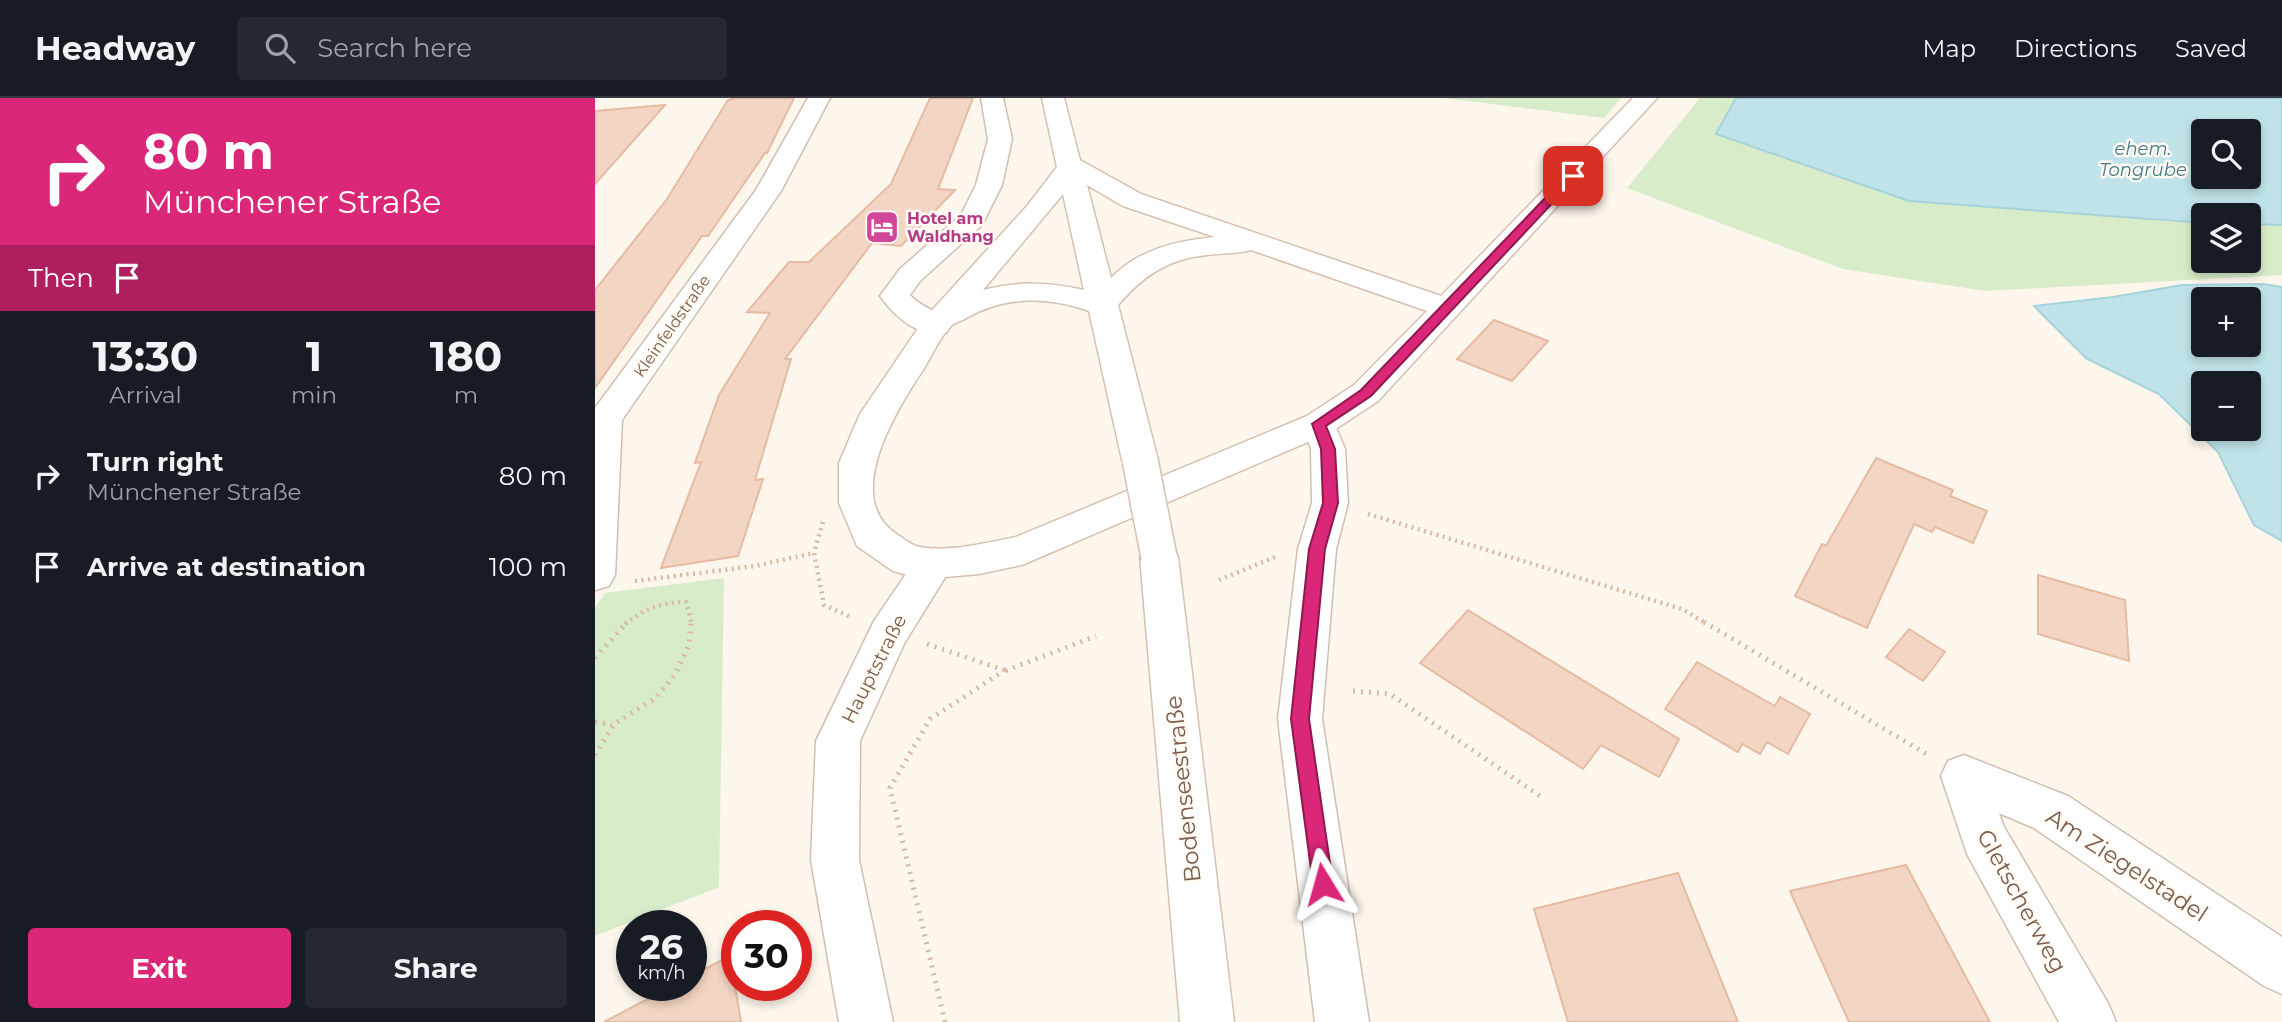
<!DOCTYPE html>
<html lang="en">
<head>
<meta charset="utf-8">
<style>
  body { margin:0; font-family:Montserrat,sans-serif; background:#242831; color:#f1f3f6; height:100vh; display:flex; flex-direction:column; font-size:26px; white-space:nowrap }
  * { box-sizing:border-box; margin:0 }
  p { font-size:23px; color:#9ea1a6 }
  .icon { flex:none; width:38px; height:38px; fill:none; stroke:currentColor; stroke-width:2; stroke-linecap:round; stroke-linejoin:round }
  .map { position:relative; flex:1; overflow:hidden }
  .sheet { display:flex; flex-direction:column; background:#171b24; width:595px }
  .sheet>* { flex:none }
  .guide { background:#db2777; color:#fff; overflow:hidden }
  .fabs { position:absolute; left:1596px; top:21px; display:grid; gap:14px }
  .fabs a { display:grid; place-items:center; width:70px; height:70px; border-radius:7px; background:#171b24; box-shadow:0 4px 10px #0003; font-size:35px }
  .speed { position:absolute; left:21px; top:812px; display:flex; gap:14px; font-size:35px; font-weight:700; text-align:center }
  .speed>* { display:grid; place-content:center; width:91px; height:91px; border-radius:50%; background:#171b24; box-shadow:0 4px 10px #0003; line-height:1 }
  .speed small { font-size:18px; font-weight:400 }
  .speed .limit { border:10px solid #d22; background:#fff; color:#111 }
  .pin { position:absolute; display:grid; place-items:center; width:60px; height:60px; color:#fff; margin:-30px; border-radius:14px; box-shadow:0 4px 10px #0006 }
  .me { position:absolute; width:77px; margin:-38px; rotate:352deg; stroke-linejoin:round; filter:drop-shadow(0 0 5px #0008) }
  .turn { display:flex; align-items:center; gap:24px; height:147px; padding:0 28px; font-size:32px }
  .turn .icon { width:91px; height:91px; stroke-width:2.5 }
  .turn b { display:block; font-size:49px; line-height:60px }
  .then { display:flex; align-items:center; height:66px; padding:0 28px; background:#0003; gap:14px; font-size:26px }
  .eta { display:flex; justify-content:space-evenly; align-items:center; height:119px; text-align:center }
  .eta b { font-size:42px; font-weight:700; line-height:49px }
  .primary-button { display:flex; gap:14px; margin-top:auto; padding:14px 28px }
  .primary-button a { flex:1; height:80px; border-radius:7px; background:#db2777; color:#fff; font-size:28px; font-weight:700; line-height:80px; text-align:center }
  .primary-button a+a { background:#242831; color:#f1f3f6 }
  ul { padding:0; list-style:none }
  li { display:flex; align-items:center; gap:21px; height:91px; padding:0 28px }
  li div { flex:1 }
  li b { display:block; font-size:26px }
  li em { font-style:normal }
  header { display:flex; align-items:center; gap:42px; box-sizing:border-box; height:98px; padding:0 35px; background:#171b24; border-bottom:2px solid #363941 }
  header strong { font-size:33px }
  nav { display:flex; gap:38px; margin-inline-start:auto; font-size:24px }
  .search { width:490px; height:63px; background:#242831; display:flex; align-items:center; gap:18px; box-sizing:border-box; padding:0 24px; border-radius:7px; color:#9ea1a6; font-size:26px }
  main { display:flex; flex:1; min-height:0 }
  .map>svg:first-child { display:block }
  .green { fill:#d8ecc9 }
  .water { fill:#bfe3e8; stroke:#a5d3da; stroke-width:2; fill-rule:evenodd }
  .building { fill:#f3d5c3; stroke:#e6bba3; stroke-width:2 }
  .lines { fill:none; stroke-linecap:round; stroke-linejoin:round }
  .street-casing { stroke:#d1beb0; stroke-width:3 }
  .secondary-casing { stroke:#d6c0b0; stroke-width:3 }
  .path-far1 { stroke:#d9b8a5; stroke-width:4.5; stroke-dasharray:2 4.5; stroke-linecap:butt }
  .path { stroke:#d9b8a5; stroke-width:5; stroke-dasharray:2 6; stroke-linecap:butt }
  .street { fill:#fff; fill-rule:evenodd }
  .secondary { fill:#fff; fill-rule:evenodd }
  .secondary-bridge-casing { stroke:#d6c0b0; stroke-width:38; stroke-linecap:butt }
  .secondary-bridge { stroke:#fff; stroke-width:35 }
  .route { fill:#db2777; stroke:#8e194d; stroke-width:2 }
  .labels { text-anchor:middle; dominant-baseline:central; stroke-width:5; stroke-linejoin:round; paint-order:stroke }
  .far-hotel-label { font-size:16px; font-weight:bold; fill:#b23c85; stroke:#fffaf3; text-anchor:start }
  .far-street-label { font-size:16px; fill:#7a5c4d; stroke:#fffaf3 }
  .far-water-label { font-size:18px; font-style:italic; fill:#437c86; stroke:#fffaf3 }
  .street-label { font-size:19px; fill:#7a5c4d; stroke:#fffaf3 }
  .near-street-label { font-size:23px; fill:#7a5c4d; stroke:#fffaf3 }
</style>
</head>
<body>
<header>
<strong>Headway</strong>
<div class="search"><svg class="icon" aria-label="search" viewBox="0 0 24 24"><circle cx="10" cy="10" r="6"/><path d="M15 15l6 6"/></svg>Search here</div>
<nav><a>Map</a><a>Directions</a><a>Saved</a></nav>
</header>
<main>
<section class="sheet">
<div class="guide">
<div class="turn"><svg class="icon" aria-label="right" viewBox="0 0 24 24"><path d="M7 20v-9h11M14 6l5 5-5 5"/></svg><div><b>80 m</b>Münchener Straße</div></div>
<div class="then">Then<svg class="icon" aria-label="arrive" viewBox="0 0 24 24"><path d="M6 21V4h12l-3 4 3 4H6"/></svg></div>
</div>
<div class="eta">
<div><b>13:30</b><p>Arrival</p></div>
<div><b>1</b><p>min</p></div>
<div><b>180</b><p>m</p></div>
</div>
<ul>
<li><svg class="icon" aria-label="right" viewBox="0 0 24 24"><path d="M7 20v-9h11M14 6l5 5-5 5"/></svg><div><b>Turn right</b><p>Münchener Straße</p></div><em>80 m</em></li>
<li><svg class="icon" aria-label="arrive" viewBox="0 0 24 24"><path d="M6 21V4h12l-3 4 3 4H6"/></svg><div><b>Arrive at destination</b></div><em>100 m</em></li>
</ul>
<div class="primary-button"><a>Exit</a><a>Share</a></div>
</section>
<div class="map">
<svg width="1687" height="924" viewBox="0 0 1687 924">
  <rect width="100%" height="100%" fill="#fdf6ec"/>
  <g class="green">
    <path d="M848,0H1026L1009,20Z"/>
    <path d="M1105,0H1141L1121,36L1562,123L1608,125V163H1654V126L1687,127V177L1390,193L1248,171L1032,90Z"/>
    <path d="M129,480L124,789L0,838V510L10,495Z"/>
  </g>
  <g class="water">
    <path d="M1141,0H1687V127L1654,126V117H1608V125L1314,103L1121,36ZM1608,33H1654V79H1608Z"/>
    <path d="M1668,186L1687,189V443L1659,427L1623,354L1564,296L1492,261L1439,208L1518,199L1587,187ZM1608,201H1654V247H1608ZM1608,285H1654V331H1608Z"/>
  </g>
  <g class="building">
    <path d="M141,0H199L172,55H170L113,138H107L0,290V192L72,101L133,2Z"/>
    <path d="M335,0H378L343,91L360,92L306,148L277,145L190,261H196L160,382L168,381L143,458L66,470L106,364L100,365L124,297L175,215L152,214L194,164H214L296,86Z"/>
    <path d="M70,7L0,86V13Z"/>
    <path d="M899,222L953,243L917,283L862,261Z"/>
    <path d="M1281,360L1358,392L1355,398L1392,413L1378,445L1340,429L1337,434L1319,426L1272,530L1200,498L1227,446L1231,448Z"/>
    <path d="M1443,477L1530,502L1534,563L1443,536Z"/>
    <path d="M873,512L1084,641L1064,679L1006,647L988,671L825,565Z"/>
    <path d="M1314,531L1350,554L1328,583L1291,559Z"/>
    <path d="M1102,564L1180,608L1185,599L1215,616L1193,656L1172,644L1165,656L1147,646L1143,654L1070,611Z"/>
    <path d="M1311,767L1395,924H1254L1195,793Z"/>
    <path d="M1083,775L1143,924H973L939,811Z"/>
    <path d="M135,858L146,924H9L79,887H96V878Z"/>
  </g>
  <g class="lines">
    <g class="street-casing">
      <g id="street">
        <path d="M213,0H235L186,93L27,322L20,477L14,488L0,492V310L161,92Z"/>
        <path d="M386,0H408L417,41L407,87L387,127L325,183L315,197C327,211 347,213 356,227L352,234C324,241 300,219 285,198L305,171L366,117L381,87L393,41Z"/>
        <path d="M724,314L736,318L750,351L753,405L741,451L727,621L774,924H720L683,621L703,451L717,405L716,351L707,326L712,318Z"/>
        <path d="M340,450L354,454L359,465L310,544L265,643L264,762L298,924H244L216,762L221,643L279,523L326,454Z"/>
        <path d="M1369,657L1473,698L1687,839V896L1669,888L1439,730L1404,715L1409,729L1513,905L1521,924H1464L1372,756L1346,678L1353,663Z"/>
      </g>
    </g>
    <g class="secondary-casing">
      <g id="secondary">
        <path d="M447,0H469L485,62L546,96L846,198L1038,0H1062L783,303L736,334L427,467L384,476L340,480L312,477L298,473L262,448L244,405V365L265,316L330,220L432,108L462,69ZM492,87L528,108L620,139C581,143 544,151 516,180ZM468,96L489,192C454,184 423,183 388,192ZM656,152L832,213L759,287L712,318L421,439C394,444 348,456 321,448C315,446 308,440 303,437C245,401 302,311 328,272C337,258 345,238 357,227C361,224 367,223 371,220C410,198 452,198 494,213L527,362L533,371L545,374L557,371L563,362L523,207C548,178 572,161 612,157C627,155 642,156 656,152Z"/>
        <path d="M564,444L578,448L583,459L639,924H585L545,459L550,448Z"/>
      </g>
    </g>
    <g class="path-far1">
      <path d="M773,416L1087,511L1112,526"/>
      <path d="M228,424L219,455L229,507L258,520"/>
      <path d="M624,482L680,459"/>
      <path d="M40,483L160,468L219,455"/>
      <path d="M30,526C49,511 67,504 91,504L97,526"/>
    </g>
    <g class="path">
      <path d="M1109,524L1333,657"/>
      <path d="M332,546L409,572L407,574L501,538"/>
      <path d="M0,560L32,524"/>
      <path d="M758,593L795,596L945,698"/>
      <path d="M0,624L17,627"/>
      <path d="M0,657L19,626L59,601L80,577L94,547L96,524"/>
      <path d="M350,924L295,690L335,621L407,574"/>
    </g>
    <use href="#street" class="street"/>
    <use href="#secondary" class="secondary"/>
    <g class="secondary-bridge-casing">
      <path id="secondary-bridge" d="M545,362L564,459"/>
    </g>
    <use href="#secondary-bridge" class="secondary-bridge"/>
  </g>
  <path class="route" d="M974,75L983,78L776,298L731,328L740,351L743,405L730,451L714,621L738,786L735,793L728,796L721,793L718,786L696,621L714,451L728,405L726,351L717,326L766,292Z"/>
  <defs>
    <g id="hotel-square" transform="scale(1.75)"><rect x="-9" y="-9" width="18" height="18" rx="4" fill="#d1479c" stroke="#fffaf3"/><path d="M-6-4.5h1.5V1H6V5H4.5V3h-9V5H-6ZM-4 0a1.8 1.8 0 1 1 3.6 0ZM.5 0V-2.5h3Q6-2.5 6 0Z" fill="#fff"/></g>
  </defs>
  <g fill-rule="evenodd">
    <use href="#hotel-square" x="287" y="129"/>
  </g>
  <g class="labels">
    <g class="far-hotel-label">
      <text x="312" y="120">Hotel am<tspan x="312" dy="18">Waldhang</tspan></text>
    </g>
    <g class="far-street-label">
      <text transform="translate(77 228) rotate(-55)">Kleinfeldstraße</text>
    </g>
    <g class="far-water-label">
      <text x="1548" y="51">ehem.<tspan x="1548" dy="21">Tongrube</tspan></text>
    </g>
    <g class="street-label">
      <text transform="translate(279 571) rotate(-63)">Hauptstraße</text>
    </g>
    <g class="near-street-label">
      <text transform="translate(588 691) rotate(-96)">Bodenseestraße</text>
      <text transform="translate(1532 767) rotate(33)">Am Ziegelstadel</text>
      <text transform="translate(1427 803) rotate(61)">Gletscherweg</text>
    </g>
  </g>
</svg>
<div class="fabs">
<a><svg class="icon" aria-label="search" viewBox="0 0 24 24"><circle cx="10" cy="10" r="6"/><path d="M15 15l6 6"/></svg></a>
<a><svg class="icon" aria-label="layers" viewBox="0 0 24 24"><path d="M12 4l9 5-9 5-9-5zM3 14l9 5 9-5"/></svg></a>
<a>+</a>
<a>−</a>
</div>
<div class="speed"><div>26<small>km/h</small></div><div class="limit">30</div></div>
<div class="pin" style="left:978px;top:78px;background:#d93025"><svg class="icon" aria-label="arrive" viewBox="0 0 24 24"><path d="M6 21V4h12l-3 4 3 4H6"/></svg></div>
<svg class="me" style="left:728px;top:786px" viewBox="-20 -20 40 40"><path d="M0-17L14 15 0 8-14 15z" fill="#db2777" stroke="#fff" stroke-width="4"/></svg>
</div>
</main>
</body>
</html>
